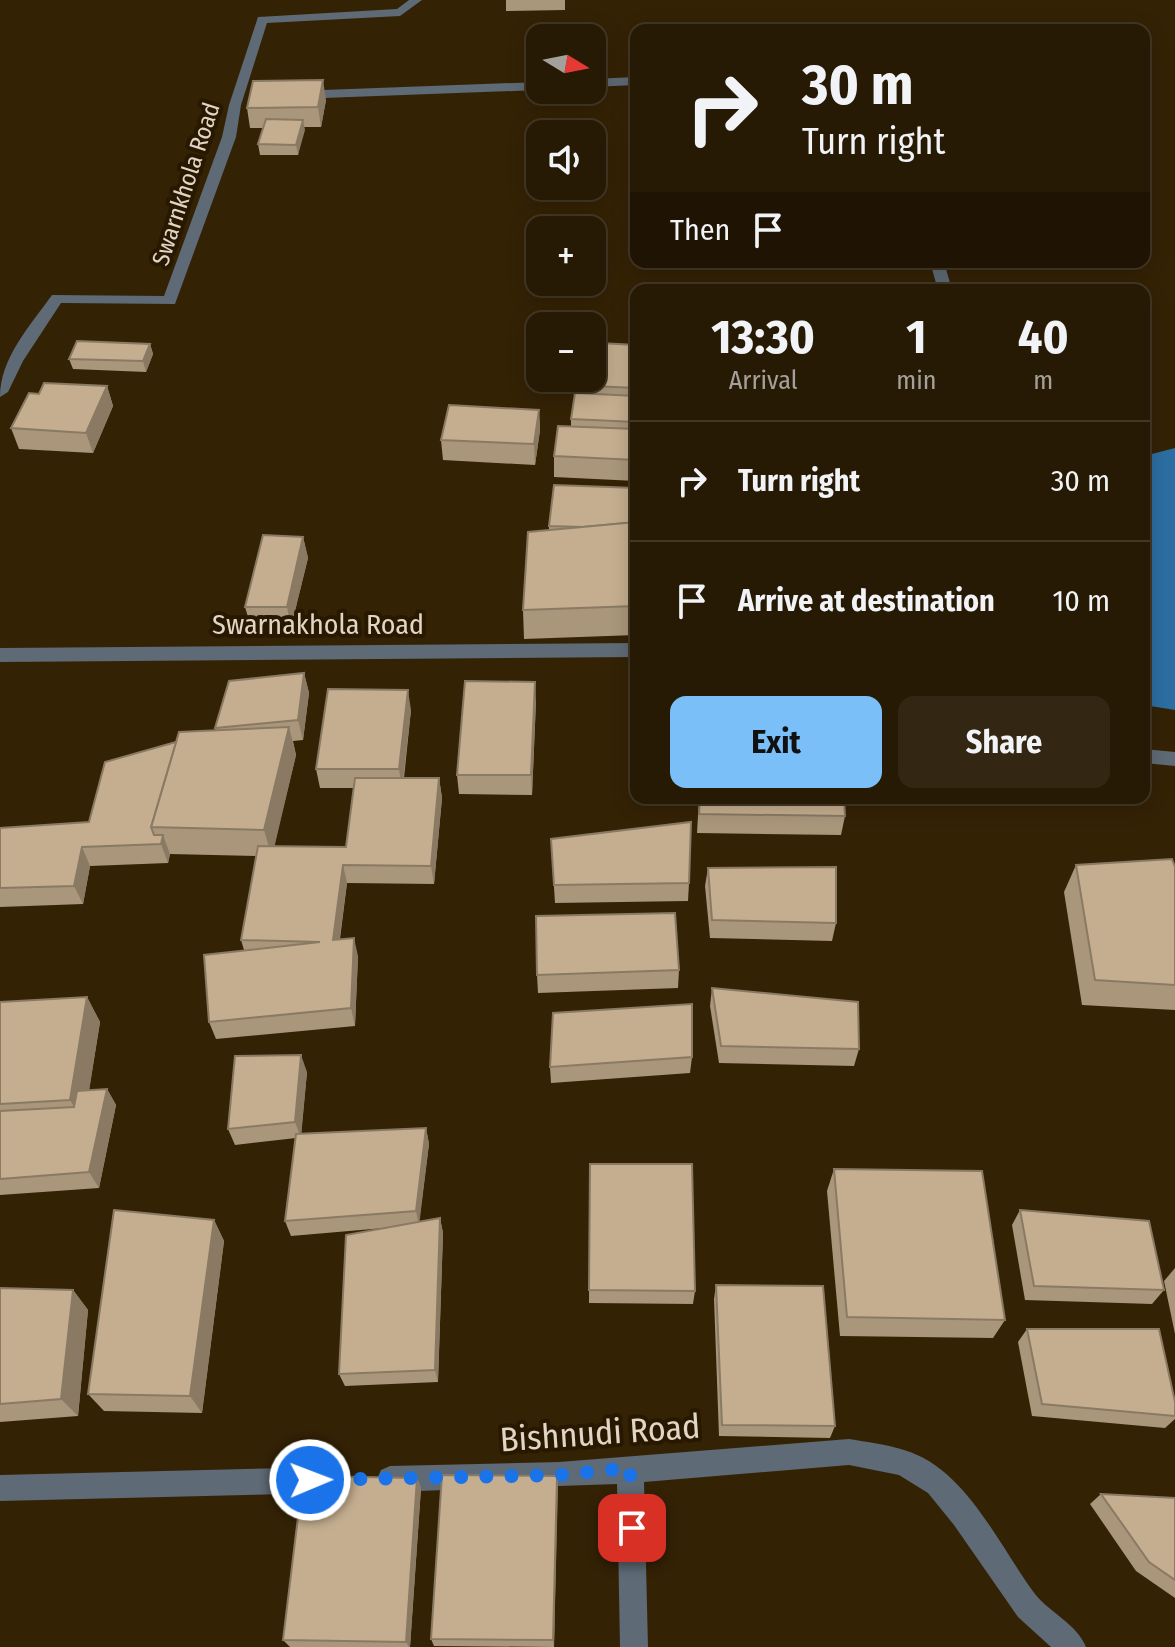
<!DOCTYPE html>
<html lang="en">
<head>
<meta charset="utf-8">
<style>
  body { margin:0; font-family:"Fira Sans Condensed",sans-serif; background:#332713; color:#f1f3f6; height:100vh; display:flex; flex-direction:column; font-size:30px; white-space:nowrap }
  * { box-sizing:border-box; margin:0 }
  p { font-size:26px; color:#a4a19a }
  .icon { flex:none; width:44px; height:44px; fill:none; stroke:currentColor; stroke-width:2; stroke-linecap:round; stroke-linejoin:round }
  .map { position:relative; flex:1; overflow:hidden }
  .sheet { position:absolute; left:630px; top:284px; width:520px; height:520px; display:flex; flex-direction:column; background:#271a04; border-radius:16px; box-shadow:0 4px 20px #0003,0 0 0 2px #433826 }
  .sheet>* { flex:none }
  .guide { position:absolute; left:630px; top:24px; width:520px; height:244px; border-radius:16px; box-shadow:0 4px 20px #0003,0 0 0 2px #433826; background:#271a04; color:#f1f3f6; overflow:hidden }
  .needle { width:52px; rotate:100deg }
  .fabs { position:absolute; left:526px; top:24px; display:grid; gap:16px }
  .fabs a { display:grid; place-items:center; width:80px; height:80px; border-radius:16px; background:#271a04; box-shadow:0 4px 20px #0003,0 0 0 2px #433826; font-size:40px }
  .pin { position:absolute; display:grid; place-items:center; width:68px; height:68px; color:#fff; margin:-34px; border-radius:16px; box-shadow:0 4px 12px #0006 }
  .me { position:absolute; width:88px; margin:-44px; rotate:89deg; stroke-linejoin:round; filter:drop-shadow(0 0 6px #0008) }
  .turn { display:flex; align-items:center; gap:28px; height:168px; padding:0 40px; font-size:36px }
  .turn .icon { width:104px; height:104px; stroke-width:2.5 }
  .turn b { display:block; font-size:56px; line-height:68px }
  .then { display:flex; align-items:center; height:76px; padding:0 40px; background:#0003; gap:16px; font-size:30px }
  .eta { display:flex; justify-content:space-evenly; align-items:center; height:136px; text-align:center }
  .eta b { font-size:48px; font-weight:700; line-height:56px }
  .primary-button { display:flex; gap:16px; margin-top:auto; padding:16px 40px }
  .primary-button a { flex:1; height:92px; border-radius:16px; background:#7abff8; color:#111; font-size:32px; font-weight:700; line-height:92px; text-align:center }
  .primary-button a+a { background:#332713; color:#f1f3f6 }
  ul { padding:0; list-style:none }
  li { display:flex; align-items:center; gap:24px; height:120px; padding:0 40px; border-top:2px solid #433826 }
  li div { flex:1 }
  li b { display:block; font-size:30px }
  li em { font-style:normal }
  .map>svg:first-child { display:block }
  .water { fill:#2c6ea1 }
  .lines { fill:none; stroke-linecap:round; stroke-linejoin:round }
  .minor { fill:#5e6a75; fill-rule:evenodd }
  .wall { fill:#a9967b }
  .shaded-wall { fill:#8a7a64 }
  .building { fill:#c5ae8f; stroke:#8a7a64; stroke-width:2 }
  .route { stroke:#1a73e8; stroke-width:14; stroke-dasharray:0 25.2 }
  .labels { text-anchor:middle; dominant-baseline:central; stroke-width:8; stroke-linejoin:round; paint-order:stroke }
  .far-street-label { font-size:24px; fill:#e1d5c6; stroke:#291800 }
  .street-label { font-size:28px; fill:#e1d5c6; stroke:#291800 }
  .near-street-label { font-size:34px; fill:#e1d5c6; stroke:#291800 }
</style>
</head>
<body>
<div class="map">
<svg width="1175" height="1647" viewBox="0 0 1175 1647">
  <rect width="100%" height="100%" fill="#342205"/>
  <path class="water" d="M1175,448V710L1144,705V456Z"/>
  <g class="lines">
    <g class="minor">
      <path d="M409,0H422L400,16L267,23L241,105L236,137L175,304L61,303L23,361L8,392L0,397C0,358 30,326 52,295L164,296L222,137L229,105L258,17L397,9Z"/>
      <path d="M636,77V85L592,87V79Z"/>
      <path d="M540,82V90L297,99L291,95L297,91Z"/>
      <path d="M930,262H944L952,290H938Z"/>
      <path d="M636,643V657L0,662V648Z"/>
      <path d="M1144,749L1175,752V766L1144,763Z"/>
      <path d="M849,1439C867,1442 886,1444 904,1450C966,1468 999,1546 1035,1594C1050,1613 1077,1624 1086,1647H1051L1018,1617L954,1525L928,1493L899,1475L849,1465L644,1482L648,1647H620L617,1484L390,1492L381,1488L377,1479L381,1470L390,1466L559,1462Z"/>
      <path d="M330,1467L339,1471L343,1480L339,1489L330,1493L0,1501V1475Z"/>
    </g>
  </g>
  <g class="wall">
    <path d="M506,0H565V10L506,11Z"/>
    <path d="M326,100L321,127H304L298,155H260L258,144L263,128H250L247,108Z"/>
    <path d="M150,344L153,354L146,372L73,369L69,359Z"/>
    <path d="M636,345V481L554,477V456L571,426V419L593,394V386Z"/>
    <path d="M107,386L113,406L93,453L19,449L11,428Z"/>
    <path d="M539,410L540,430L535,465L443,460L441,440Z"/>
    <path d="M636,488V635L524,639L523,610L549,530V526Z"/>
    <path d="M303,537L308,558L291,627H251L245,607Z"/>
    <path d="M304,673L309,693L303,740L293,741L296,755L274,846L346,847L354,788H320L316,769L411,710L404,778H439L442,798L434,884L347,883L340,939L358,956L355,1026L216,1039L209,1022L244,950L241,940L256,856L170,854L168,863L90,866L83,904L0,907V828L89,822L216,731L215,728Z"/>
    <path d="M536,701L532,795L459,794L457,775Z"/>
    <path d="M699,798H844L845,816L841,835L697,833Z"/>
    <path d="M551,839L689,883L688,901L555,903Z"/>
    <path d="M1076,865L1175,867V1010L1082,1005L1064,892Z"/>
    <path d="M708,868L836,923L832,941L710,938L705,886Z"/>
    <path d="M679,970L678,988L538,993L537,975Z"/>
    <path d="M712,988L859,1049L854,1066L719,1063L710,1006Z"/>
    <path d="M87,997L100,1022L89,1090L107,1089L116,1105L99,1188L0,1195V1002Z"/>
    <path d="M692,1057L690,1073L551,1083L550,1067Z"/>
    <path d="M307,1072L301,1134L426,1128L429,1144L419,1222L440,1218L443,1233L438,1382L345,1386L339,1374L384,1228L291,1236L285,1221L296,1138L235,1145L228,1129Z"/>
    <path d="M590,1164L695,1291L693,1304L589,1303Z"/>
    <path d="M834,1169L1005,1320L993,1338L840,1336L827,1191Z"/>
    <path d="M1020,1210L1164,1290L1152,1304L1025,1300L1012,1225Z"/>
    <path d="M214,1220L224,1241L202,1413L104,1411L88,1394Z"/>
    <path d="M1175,1268V1334L1164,1281Z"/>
    <path d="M716,1285L835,1426L830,1438L719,1436L714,1299Z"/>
    <path d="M0,1288L73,1290L88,1310L78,1416L0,1422Z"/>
    <path d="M1027,1329L1175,1402V1419L1165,1428L1032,1416L1018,1342Z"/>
    <path d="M557,1476L554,1647L434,1646L431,1639Z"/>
    <path d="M417,1478L421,1488L410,1647H290L283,1640Z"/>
    <path d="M1101,1494L1175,1498V1598L1136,1571L1090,1504Z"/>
  </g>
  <g class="shaded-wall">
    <path d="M323,80L326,100L321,127L318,107Z"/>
    <path d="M303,120L305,130L298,155L296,145Z"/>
    <path d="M150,344L153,354L146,372L143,361Z"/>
    <path d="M107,386L113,406L93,453L86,433Z"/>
    <path d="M539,410L540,430L535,465L534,444Z"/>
    <path d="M303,537L308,558L291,627L287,607Z"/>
    <path d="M304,673L309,693L303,740L298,720Z"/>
    <path d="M535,682L536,701L532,795L531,775Z"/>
    <path d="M408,690L411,710L402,789L399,769Z"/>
    <path d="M289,727L296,755L272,857L264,830Z"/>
    <path d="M439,778L442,798L434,884L431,866Z"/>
    <path d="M163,835L170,854L168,863L161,844Z"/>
    <path d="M82,847L90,866L83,904L74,886Z"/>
    <path d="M343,865L347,883L337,958L333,940Z"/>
    <path d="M354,938L358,956L355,1026L351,1008Z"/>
    <path d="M87,997L100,1022L84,1123L70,1100Z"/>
    <path d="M301,1055L307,1072L301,1138L295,1122Z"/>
    <path d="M107,1089L116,1105L99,1188L89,1172Z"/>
    <path d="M426,1128L429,1144L419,1226L416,1211Z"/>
    <path d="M440,1218L443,1233L438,1382L435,1370Z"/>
    <path d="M214,1220L224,1241L202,1413L190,1396Z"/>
    <path d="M73,1290L88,1310L78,1416L61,1399Z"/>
    <path d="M557,1476L558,1487L554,1647L553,1640Z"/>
    <path d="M417,1478L421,1488L410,1647H409L406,1642Z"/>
  </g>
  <g class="building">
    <path d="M323,80L318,107L247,108L253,81Z"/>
    <path d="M266,119L303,120L296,145L258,144Z"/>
    <path d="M77,341L150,344L143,361L69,359Z"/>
    <path d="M599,343L636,345V388L593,386Z"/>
    <path d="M44,383L107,386L86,433L11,428L29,393L39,394Z"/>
    <path d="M575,393L636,396V422L571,419Z"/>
    <path d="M449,405L539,410L534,444L441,440Z"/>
    <path d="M558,426L636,429V460L554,456Z"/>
    <path d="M554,485L636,488V522L583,527L549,526Z"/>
    <path d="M636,522V606L523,610L528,532Z"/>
    <path d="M263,535L303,537L287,607H245Z"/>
    <path d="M304,673L298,720L215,728L229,681Z"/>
    <path d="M465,681L535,682L531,775H457Z"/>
    <path d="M328,689L408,690L399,769H316Z"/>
    <path d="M289,727L264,830L151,827L179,732Z"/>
    <path d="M176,742L151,827L154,835H163L161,844L82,847L74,886L0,888V828L89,822L105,762Z"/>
    <path d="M355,778H439L431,866L343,865L333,940L354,938L351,1008L209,1022L204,955L320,942L241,940L258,846L346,847Z"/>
    <path d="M700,798H844L845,816L699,814Z"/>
    <path d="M691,822L689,883L554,885L551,839Z"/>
    <path d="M1172,859L1175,867V985L1095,980L1076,865Z"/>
    <path d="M836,867V923L712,920L708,868Z"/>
    <path d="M675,913L679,970L537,975L536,916Z"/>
    <path d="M712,988L858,1002L859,1049L721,1046Z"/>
    <path d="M87,997L70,1100L0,1104V1002Z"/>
    <path d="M692,1004V1057L550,1067L553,1013Z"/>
    <path d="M301,1055L295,1122L228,1129L235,1056Z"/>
    <path d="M107,1089L89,1172L0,1179V1111L74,1107L77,1091Z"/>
    <path d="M426,1128L416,1211L285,1221L296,1134Z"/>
    <path d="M590,1164H692L695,1291L589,1290Z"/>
    <path d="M834,1169L982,1171L1005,1320L847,1317Z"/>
    <path d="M114,1210L214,1220L190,1396L88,1394Z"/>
    <path d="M1020,1210L1149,1221L1164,1290L1034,1286Z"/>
    <path d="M440,1218L435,1370L339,1374L346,1235Z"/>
    <path d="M716,1285L823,1286L835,1426L722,1425Z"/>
    <path d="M0,1288L73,1290L61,1399L0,1404Z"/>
    <path d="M1027,1329H1159L1175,1402V1416L1042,1404Z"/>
    <path d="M442,1475L557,1476L553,1640L431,1639Z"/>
    <path d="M303,1476L417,1478L406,1642L283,1640Z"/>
    <path d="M1101,1494L1175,1498V1580L1149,1562Z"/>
  </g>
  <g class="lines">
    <path class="route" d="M310,1480L559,1475L630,1468L632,1528"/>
  </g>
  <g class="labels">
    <g class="far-street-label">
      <text transform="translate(186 184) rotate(-72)">Swarnkhola Road</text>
    </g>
    <g class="street-label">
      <text x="318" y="624">Swarnakhola Road</text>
    </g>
    <g class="near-street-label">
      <text transform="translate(600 1433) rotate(-4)">Bishnudi Road</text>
    </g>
  </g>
</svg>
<div class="fabs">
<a><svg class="needle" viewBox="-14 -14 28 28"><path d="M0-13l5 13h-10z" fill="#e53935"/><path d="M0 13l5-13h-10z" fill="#a4a19a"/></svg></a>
<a><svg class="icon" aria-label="sound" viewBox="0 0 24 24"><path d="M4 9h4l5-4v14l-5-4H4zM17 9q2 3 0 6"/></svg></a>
<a>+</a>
<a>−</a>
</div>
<div class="pin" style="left:632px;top:1528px;background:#d93025"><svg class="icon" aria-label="arrive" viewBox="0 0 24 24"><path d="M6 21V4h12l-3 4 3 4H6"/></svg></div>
<svg class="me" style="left:310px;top:1480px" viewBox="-20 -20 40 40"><circle r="17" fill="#1a73e8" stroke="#fff" stroke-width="3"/><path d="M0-11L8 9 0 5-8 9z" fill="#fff"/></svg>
<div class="guide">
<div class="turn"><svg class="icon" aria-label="right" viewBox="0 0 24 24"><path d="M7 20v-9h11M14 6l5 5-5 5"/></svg><div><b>30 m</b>Turn right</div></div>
<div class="then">Then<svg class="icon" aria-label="arrive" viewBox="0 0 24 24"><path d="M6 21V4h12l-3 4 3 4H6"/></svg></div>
</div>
<section class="sheet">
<div class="eta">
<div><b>13:30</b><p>Arrival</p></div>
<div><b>1</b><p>min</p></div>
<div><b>40</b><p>m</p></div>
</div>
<ul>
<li><svg class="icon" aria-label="right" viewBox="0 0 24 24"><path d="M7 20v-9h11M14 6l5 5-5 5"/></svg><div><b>Turn right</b></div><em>30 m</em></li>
<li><svg class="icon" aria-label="arrive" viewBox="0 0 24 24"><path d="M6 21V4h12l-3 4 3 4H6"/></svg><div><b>Arrive at destination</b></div><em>10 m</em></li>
</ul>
<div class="primary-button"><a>Exit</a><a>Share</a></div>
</section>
</div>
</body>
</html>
